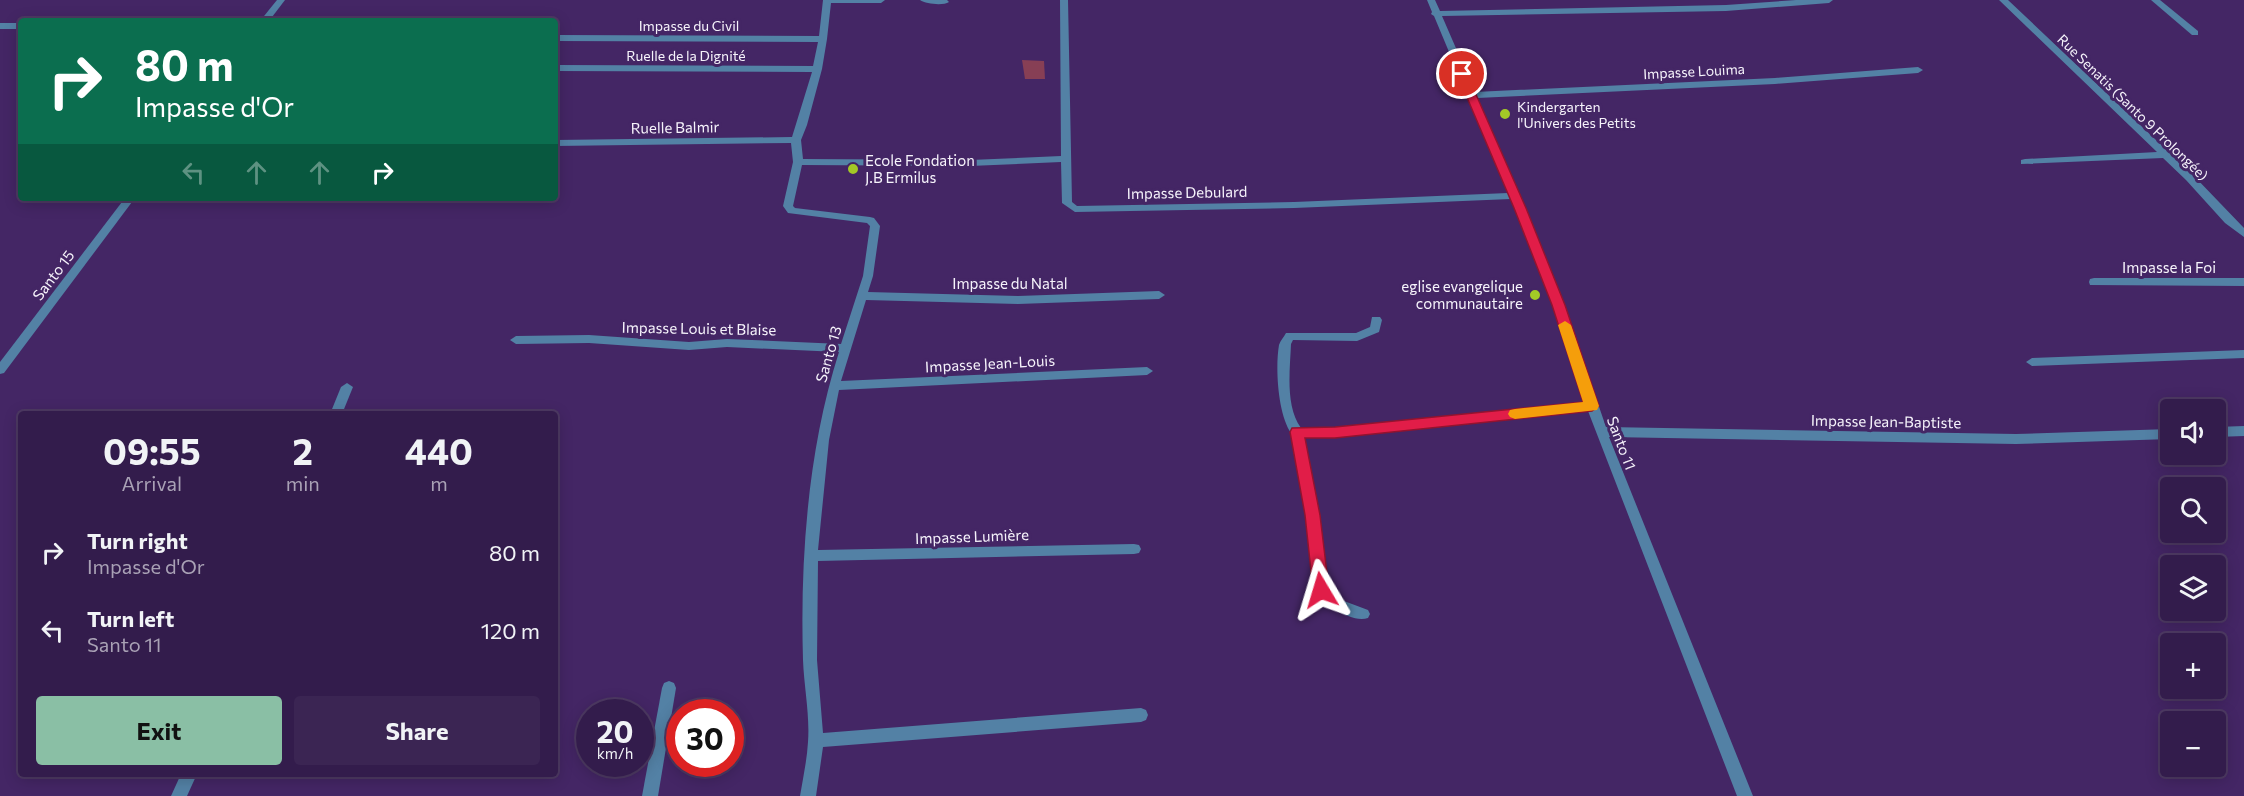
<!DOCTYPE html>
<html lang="en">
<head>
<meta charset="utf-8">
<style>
  body { margin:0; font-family:Commissioner,sans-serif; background:#3b2553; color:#f1f3f6; height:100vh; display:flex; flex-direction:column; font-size:22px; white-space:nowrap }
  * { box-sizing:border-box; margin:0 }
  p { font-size:20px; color:#a9a1b5 }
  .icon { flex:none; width:33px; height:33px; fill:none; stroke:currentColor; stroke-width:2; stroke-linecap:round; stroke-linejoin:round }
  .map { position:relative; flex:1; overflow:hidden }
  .details { position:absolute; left:18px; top:411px; width:540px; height:366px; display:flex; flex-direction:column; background:#331c4c; border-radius:6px; box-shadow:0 3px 15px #0003,0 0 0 2px #4e3a64 }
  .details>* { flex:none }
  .guide { position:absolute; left:18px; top:18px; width:540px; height:183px; border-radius:6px; box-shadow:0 3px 15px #0003,0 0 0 2px #4e3a64; background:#0b6e4f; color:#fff; overflow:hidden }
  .buttons { position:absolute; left:2160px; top:399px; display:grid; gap:12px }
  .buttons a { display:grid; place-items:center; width:66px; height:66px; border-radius:6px; background:#331c4c; box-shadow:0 3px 15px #0003,0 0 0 2px #4e3a64; font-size:30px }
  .speed { position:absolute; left:576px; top:699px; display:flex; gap:12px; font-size:30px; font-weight:700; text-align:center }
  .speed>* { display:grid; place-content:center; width:78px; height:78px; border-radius:50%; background:#331c4c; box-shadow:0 3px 15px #0003,0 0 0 2px #4e3a64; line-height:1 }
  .speed small { font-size:15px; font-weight:400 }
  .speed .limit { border:9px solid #d22; background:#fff; color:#111 }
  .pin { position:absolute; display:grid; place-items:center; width:51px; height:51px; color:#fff; margin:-26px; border:3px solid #fff; border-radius:50%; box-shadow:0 2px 6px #0007 }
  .me { position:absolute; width:66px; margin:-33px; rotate:353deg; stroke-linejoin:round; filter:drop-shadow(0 0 4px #0008) }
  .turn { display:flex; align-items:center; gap:21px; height:126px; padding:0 18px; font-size:27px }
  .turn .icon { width:78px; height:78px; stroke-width:2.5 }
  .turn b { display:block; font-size:42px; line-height:51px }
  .lanes { display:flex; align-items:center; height:57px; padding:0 18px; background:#0003; justify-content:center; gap:30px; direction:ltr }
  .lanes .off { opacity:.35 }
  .eta { display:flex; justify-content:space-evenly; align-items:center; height:102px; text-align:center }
  .eta b { font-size:36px; font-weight:700; line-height:42px }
  .action { display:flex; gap:12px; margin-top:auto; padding:12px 18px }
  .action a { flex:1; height:69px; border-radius:6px; background:#8abfa5; color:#111; font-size:24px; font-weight:700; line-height:69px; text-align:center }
  .action a+a { background:#3b2553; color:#f1f3f6 }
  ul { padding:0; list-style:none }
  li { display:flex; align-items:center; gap:18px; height:78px; padding:0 18px }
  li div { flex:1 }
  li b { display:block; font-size:22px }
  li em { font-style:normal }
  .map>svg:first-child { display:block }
  .green { fill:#873f55 }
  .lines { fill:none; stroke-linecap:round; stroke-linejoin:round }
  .street { fill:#5381a5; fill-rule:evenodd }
  .route { fill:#e11d48; stroke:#92132f; stroke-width:1.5 }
  .slow { fill:#f59e0b }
  .poi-dot { fill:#a3c926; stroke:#442665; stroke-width:2 }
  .labels { text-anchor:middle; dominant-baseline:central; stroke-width:6; stroke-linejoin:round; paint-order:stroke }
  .far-street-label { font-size:14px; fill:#f6f3fb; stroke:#442665 }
  .far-poi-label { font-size:14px; fill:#f6f3fb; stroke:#442665; text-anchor:start }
  .street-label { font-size:15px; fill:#f6f3fb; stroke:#442665 }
  .poi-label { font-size:15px; fill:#f6f3fb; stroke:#442665; text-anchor:start }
</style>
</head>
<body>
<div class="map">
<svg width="2244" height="796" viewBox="0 0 2244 796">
  <rect width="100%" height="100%" fill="#442665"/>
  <path class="green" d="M1022,60L1044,61L1045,79H1025Z"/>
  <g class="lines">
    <g class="street">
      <path d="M277,0H285L269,21H260Z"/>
      <path d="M823,0H885L881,3H831L827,39L822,69L807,125L801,140L803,159L970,160L1061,156L1060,0H1068L1072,202L1077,206L1294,202L1508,193L1434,16L1431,14L1432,12L1427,0H1435L1440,11L1726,5L1796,0H1833L1829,3L1726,11L1442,16L1475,92L1775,78L1918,67L1923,70L1918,73L1775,84L1477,98L1525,208L1564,305L1606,427L2016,434L2170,429V439L2016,444L1609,437L1753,796H1737L1588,411L1335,437L1304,438L1319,515L1328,587L1344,601L1368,610L1370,614L1368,618C1352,624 1322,603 1314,589L1305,515L1291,433C1278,414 1275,368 1279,345C1280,341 1284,337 1286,333H1356L1370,327L1372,317H1380L1382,320L1379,332L1357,341L1293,340L1291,344C1290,370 1285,406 1301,428L1309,429L1335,427L1585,402L1552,305L1511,199L1294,208L1075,212L1062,203L1061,162L970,166L802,165L793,206L795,208L870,217L874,218L880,226L873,276L868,292L1018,296L1159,291L1165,295L1159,299L1018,304L866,300L841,381L1147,367L1153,371L1147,375L839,390L829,440L818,550L1134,544L1139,545L1141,549L1139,553L1134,554L818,561L817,660L823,733L1141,708L1146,710L1148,715L1146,720L1141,722L823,747L816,796H800C803,778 807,760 808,742C810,715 804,687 803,660C800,558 808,449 839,352L727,347L689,350L589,343L516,344L510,340L516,336L589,335L689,342L727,339L841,344L863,276L870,226L867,223L788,213L783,206L793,162L791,143L555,146V140L792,137L812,72L555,71V65L813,66L818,42L555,41V35L819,36Z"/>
      <path d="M920,0H947L949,2C943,6 926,4 920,0Z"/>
      <path d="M1999,0H2008L2194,176L2244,228V237L2225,223L2186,180L2163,158L2021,164V160L2025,159L2157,152Z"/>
      <path d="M2151,0H2160L2198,31V35H2192Z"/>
      <rect x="0" y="23" width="21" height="6"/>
      <path d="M125,198H135L4,373L0,374V362Z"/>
      <path d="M2094,278H2244V286L2090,285L2089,282L2090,279Z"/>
      <path d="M2244,350V358L2032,366L2026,362L2032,358Z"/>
      <path d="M347,383L353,387L342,414H330L341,387Z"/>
      <path d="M2244,426V436L2216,437V427Z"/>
      <path d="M669,681L674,683L676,688L658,796H642L662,688L664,683Z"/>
      <path d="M181,774H197L187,796H171Z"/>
    </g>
  </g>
  <path class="route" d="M1462,71L1467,74L1526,208L1565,305L1599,406L1592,411L1335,438H1305L1320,515L1329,590L1326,594L1321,596L1315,594L1313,590L1305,515L1290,432L1292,428L1335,427L1583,402L1552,305L1514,208L1457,74Z"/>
  <path class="slow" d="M1565,321L1571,325L1599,406L1597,410L1515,419L1510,417L1508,414L1510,410L1515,409L1583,402L1558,325Z"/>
  <g class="poi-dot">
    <circle cx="1505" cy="114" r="6"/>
    <circle cx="853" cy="169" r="6"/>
    <circle cx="1535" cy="295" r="6"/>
  </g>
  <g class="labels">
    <g class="far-street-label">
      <text x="689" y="25">Impasse du Civil</text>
      <text x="686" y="55">Ruelle de la Dignité</text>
      <text transform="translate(1694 71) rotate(-3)">Impasse Louima</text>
      <text transform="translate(2133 107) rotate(44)">Rue Senatis (Santo 9 Prolongée)</text>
    </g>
    <g class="far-poi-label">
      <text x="1517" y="106">Kindergarten<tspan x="1517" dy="16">l'Univers des Petits</tspan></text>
    </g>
    <g class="street-label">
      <text transform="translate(675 127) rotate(-1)">Ruelle Balmir</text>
      <text transform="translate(1187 192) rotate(-1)">Impasse Debulard</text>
      <text x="2169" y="267">Impasse la Foi</text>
      <text transform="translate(53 275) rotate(-53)">Santo 15</text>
      <text x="1010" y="283">Impasse du Natal</text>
      <text transform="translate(699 328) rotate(1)">Impasse Louis et Blaise</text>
      <text transform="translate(828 354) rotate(-74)">Santo 13</text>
      <text transform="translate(990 363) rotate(-3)">Impasse Jean-Louis</text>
      <text transform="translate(1886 421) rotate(1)">Impasse Jean-Baptiste</text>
      <text transform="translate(1622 443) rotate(69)">Santo 11</text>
      <text transform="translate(972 536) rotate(-2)">Impasse Lumière</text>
    </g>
    <g class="poi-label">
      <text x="865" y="160">Ecole Fondation<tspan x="865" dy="17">J.B Ermilus</tspan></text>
      <text x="1523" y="286" text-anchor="end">eglise evangelique<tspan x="1523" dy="17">communautaire</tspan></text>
    </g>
  </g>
</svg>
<div class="buttons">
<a><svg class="icon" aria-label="sound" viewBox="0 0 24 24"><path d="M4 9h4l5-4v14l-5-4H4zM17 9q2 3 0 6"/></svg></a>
<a><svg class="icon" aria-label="search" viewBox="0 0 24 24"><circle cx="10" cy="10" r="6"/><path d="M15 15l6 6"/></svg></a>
<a><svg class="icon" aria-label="layers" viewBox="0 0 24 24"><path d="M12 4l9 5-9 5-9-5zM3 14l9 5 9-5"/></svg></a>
<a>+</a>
<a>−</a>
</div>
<div class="speed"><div>20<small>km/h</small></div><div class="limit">30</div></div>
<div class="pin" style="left:1462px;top:74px;background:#d93025"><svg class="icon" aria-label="arrive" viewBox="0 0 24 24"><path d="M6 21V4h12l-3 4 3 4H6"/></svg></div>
<svg class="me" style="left:1321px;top:590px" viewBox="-20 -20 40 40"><path d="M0-17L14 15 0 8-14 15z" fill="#e11d48" stroke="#fff" stroke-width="4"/></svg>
<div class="guide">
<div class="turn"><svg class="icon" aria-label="right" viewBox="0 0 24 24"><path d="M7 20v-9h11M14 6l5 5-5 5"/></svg><div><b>80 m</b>Impasse d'Or</div></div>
<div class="lanes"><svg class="icon off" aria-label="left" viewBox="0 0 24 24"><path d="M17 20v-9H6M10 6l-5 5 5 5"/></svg><svg class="icon off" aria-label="ahead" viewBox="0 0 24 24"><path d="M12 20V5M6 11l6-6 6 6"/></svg><svg class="icon off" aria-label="ahead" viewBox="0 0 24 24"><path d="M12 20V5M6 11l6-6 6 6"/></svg><svg class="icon" aria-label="right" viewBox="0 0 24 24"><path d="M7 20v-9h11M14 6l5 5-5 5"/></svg></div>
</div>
<section class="details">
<div class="eta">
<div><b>09:55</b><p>Arrival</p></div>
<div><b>2</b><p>min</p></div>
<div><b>440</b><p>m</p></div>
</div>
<ul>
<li><svg class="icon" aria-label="right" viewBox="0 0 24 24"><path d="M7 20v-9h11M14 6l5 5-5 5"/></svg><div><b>Turn right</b><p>Impasse d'Or</p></div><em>80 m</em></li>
<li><svg class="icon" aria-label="left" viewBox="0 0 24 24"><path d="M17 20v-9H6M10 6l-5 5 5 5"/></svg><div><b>Turn left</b><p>Santo 11</p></div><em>120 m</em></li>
</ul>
<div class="action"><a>Exit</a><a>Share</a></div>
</section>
</div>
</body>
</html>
